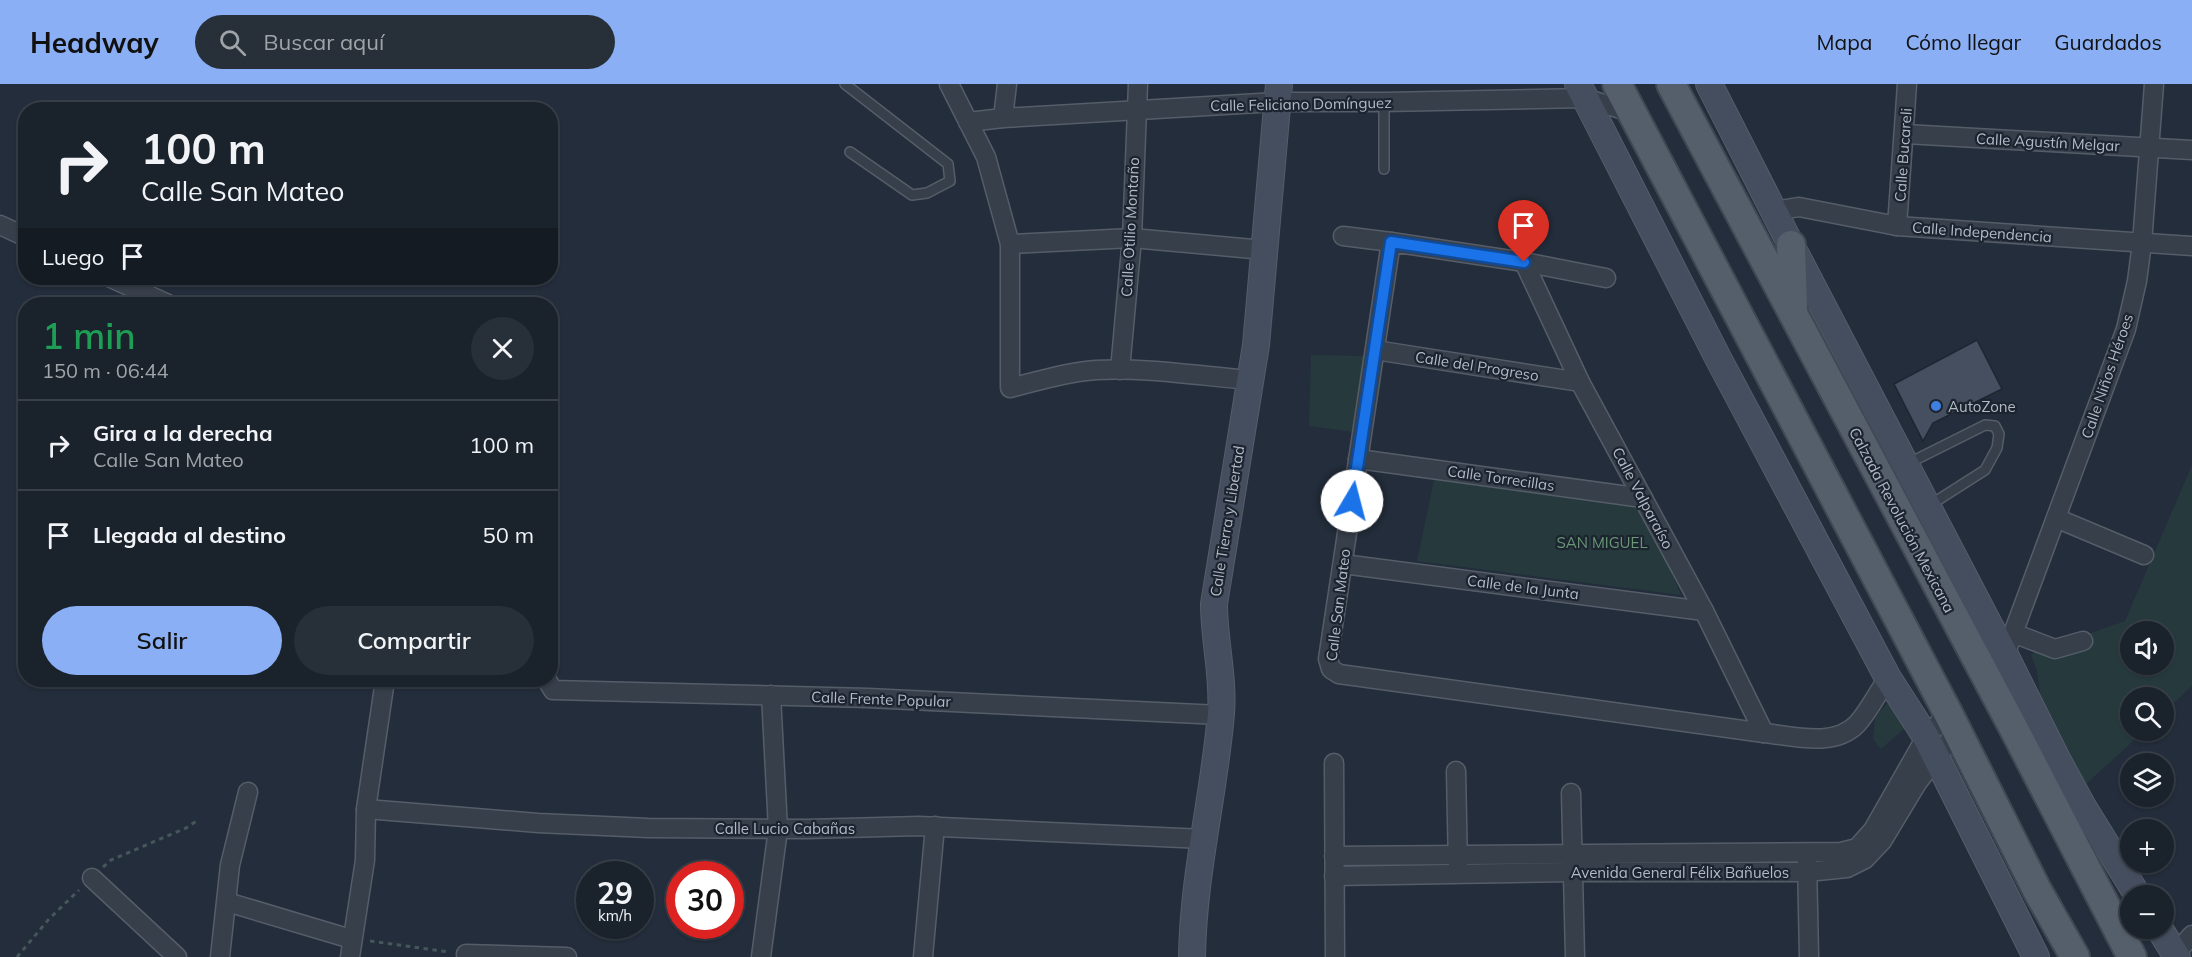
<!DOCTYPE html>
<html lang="es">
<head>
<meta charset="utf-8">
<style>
  body { margin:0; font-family:Mulish,sans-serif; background:#272f38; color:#f1f3f6; height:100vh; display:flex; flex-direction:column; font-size:22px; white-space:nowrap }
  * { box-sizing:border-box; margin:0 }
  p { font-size:20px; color:#9fa4a9 }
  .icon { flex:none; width:33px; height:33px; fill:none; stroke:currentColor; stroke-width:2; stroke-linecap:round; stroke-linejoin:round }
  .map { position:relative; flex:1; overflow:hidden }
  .drawer { position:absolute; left:18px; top:213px; width:540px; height:390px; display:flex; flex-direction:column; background:#1a222c; border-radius:24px; box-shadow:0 2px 4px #0004,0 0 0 2px #383f48 }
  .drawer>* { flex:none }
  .banner { position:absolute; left:18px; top:18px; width:540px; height:183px; border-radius:24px; box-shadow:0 2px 4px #0004,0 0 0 2px #383f48; background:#1a222c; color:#f1f3f6; overflow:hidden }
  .controls { position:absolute; left:2120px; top:537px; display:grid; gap:12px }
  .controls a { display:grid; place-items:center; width:54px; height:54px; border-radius:50%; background:#1a222c; box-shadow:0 2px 4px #0004,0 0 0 2px #383f48; font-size:30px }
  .speed { position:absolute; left:576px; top:777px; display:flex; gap:12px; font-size:30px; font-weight:700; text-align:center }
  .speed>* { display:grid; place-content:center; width:78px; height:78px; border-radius:50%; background:#1a222c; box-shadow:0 2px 4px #0004,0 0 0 2px #383f48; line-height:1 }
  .speed small { font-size:15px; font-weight:400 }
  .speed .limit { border:9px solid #d22; background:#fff; color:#111 }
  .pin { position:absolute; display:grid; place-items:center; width:51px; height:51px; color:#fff; margin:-62px -26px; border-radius:50% 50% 50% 0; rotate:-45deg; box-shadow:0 0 6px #0007 }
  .pin .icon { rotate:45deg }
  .me { position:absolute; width:66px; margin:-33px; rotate:8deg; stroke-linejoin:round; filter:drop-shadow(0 0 4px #0008) }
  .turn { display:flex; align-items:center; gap:21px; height:126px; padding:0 24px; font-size:27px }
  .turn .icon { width:78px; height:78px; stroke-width:2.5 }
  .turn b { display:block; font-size:42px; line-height:51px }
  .then { display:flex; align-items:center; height:57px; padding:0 24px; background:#0003; gap:12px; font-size:22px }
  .round { display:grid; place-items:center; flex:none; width:63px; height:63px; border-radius:32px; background:#272f38 }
  .head { display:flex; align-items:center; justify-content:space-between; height:102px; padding:0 24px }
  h1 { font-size:36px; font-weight:600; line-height:45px; color:#1e9e55 }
  .cta { display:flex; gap:12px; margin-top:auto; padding:12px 24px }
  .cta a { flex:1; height:69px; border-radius:36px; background:#8aaff4; color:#111; font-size:24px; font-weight:600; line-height:69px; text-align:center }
  .cta a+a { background:#272f38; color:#f1f3f6 }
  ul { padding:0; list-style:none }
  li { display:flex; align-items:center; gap:18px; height:90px; padding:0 24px; border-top:2px solid #383f48 }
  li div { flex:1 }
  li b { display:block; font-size:22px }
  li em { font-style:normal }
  header { display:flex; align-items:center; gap:36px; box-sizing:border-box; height:84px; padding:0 30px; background:#8aaff4; color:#111 }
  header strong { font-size:28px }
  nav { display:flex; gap:33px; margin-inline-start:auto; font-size:21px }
  .search { width:420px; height:54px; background:#272f38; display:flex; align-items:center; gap:15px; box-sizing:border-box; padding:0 21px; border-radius:33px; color:#9fa4a9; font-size:22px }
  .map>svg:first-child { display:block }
  .green { fill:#263a3d; fill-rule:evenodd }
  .building { fill:#454f60; stroke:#1e2632; stroke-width:1.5 }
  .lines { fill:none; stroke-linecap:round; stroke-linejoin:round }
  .lane-casing { stroke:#555d69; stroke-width:12 }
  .street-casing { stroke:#555d69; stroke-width:21 }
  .secondary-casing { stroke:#555d69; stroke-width:28 }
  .primary-casing { stroke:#404854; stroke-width:32 }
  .path { stroke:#45575b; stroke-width:3; stroke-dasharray:4.5 4.5; stroke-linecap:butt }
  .lane { stroke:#373f4b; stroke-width:9 }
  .street { stroke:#373f4b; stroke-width:18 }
  .secondary { stroke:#454e5e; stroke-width:26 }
  .primary { stroke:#555e6b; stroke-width:28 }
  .route-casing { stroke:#114b97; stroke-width:15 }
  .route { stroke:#1a73e8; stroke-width:10 }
  .shop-dot { fill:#3f7fe0; stroke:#1c2430; stroke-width:2 }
  .labels { text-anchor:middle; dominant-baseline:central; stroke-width:4.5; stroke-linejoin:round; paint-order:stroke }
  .street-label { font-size:15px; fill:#b3bac7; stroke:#1c2430 }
  .poi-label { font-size:15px; fill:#b3bac7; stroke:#1c2430; text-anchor:start }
  .park-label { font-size:15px; fill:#6a9776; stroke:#1c2430 }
</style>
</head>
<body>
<header>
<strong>Headway</strong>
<div class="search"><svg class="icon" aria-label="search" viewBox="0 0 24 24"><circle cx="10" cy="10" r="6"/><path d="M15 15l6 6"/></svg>Buscar aquí</div>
<nav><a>Mapa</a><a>Cómo llegar</a><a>Guardados</a></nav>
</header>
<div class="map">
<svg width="2192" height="873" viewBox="0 0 2192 873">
  <rect width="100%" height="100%" fill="#232d3b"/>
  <g class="green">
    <path d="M1311,271L1368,272L1354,348L1309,342Z"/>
    <path d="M2192,381V602L2163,629V614H2130V646L2144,647L2085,701L2042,624L2037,587L2031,570L2125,537ZM2130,548H2163V580H2130Z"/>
    <path d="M1434,396L1642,421L1681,511L1417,477Z"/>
    <path d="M1888,618L1906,643L1881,665L1873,655L1875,634Z"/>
  </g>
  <path class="building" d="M1977,256L2002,305L1933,339L1923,357L1894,300Z"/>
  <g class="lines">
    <g class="lane-casing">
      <g id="lane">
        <path d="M845,0L948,80L950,97L927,109L912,111L850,68"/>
        <path d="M1384,85V18"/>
        <path d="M1907,380L1985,341L1995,342L1999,350L1997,364L1985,386L1930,421"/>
      </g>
    </g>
    <g class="street-casing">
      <g id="street">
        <path d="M949,0L986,73L1010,160V304C1038,297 1067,288 1096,286C1145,283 1201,292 1250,296"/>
        <path d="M1003,34L1007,0"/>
        <path d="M968,38L1003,34L1278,18H1384L1585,14L1633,29"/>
        <path d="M1905,50L2192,66"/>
        <path d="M1774,127L1799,123L1897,142L2192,162"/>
        <path d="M0,141L26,153"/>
        <path d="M1897,142L1907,0"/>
        <path d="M1343,152L1391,158"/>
        <path d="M1010,160L1132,154L1264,166"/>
        <path d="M1524,178L1580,298L1704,527L1764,649"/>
        <path d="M111,194L168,220"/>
        <path d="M1606,194L1524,178L1391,158L1328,575L1331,585L1339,590L1764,649C1793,652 1834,664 1857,640C1869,627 1878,608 1888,594"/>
        <path d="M1375,266L1580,298"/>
        <path d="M1120,286L1132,154L1138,0"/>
        <path d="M1358,375L1643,414"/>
        <path d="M2056,434L2144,471"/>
        <path d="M1343,480L1704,527"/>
        <path d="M2013,549L2055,565L2083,557"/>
        <path d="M2005,571L2126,245L2137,197L2142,159L2154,0"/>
        <path d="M547,596L553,606L868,614L1220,631"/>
        <path d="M1334,679L1335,873"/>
        <path d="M1456,687L1458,784"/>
        <path d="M1571,709L1575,873"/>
        <path d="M366,725L538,739L648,744L807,745L919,742L1204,755"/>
        <path d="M1334,772L1841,768L1857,764L1873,746L1926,653L1948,629"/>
        <path d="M1807,776L1809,873"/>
        <path d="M1334,792L1572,788H1807L1847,784L1865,775L1882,757L1917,699L1957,647"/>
        <path d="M92,794L177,873"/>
        <path d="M227,818L351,855"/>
        <path d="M466,870L567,873"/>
        <path d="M2175,870L2192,851"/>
        <path d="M220,873L230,781L248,708"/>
        <path d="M350,873L365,776L366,725L385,596"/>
        <path d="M761,873L778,745L771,611"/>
        <path d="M923,873L935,742"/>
      </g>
    </g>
    <g class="secondary-casing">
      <g id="secondary">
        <path d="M1578,0L1718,274L1888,594L1926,653L2036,873"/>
        <path d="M1709,0L1791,161L2005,571L2058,677L2082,721L2138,812"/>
        <path d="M2159,844L2177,873"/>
        <path d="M1192,873C1193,792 1214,711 1221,630C1224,593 1214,557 1214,520L1256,261L1279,0"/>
      </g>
    </g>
    <g class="primary-casing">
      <g id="primary">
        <path d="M1617,0L1948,629L2037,806L2075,873"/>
        <path d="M1671,0L2014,645L2132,873"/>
        <path d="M1791,161L1793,225"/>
      </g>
    </g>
    <g class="path">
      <path d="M103,783L111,776L186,744L198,736"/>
      <path d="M370,857L449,868"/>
      <path d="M17,873L49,835L79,806"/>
    </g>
    <use href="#lane" class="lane"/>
    <use href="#street" class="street"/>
    <use href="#secondary" class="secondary"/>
    <use href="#primary" class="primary"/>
  </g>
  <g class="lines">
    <g class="route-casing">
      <path id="route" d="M1352,417L1391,158L1524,178"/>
    </g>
    <use href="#route" class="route"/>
  </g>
  <circle class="shop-dot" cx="1936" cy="322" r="6"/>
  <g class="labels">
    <g class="street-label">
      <text transform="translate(1301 20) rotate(-1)">Calle Feliciano Domínguez</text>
      <text transform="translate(2048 58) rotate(3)">Calle Agustín Melgar</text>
      <text transform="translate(1903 71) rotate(-86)">Calle Bucareli</text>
      <text transform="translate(1130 143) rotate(-87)">Calle Otilio Montaño</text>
      <text transform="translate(1982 148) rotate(4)">Calle Independencia</text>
      <text transform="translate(1477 282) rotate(9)">Calle del Progreso</text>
      <text transform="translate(2107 292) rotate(-71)">Calle Niños Héroes</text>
      <text transform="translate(1501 394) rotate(8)">Calle Torrecillas</text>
      <text transform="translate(1643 414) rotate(62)">Calle Valparaíso</text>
      <text transform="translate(1902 436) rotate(62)">Calzada Revolución Mexicana</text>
      <text transform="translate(1227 437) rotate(-81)">Calle Tierra y Libertad</text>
      <text transform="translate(1523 503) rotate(7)">Calle de la Junta</text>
      <text transform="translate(1338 521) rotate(-83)">Calle San Mateo</text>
      <text transform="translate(881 615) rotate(2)">Calle Frente Popular</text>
      <text x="785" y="744">Calle Lucio Cabañas</text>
      <text x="1680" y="788">Avenida General Félix Bañuelos</text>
    </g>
    <g class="poi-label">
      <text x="1948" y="322">AutoZone</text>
    </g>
    <g class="park-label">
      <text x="1602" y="458">SAN MIGUEL</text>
    </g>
  </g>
</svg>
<div class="controls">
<a><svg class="icon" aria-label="sound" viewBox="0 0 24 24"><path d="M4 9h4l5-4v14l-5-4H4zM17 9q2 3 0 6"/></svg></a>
<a><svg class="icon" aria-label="search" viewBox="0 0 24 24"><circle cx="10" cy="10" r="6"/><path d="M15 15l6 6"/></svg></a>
<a><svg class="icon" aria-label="layers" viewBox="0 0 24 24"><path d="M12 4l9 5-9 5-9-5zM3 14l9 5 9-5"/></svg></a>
<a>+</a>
<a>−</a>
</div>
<div class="speed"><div>29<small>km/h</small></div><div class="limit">30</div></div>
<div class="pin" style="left:1524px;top:178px;background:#d93025"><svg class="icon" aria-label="arrive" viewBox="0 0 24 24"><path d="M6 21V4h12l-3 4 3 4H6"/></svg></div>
<svg class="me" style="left:1352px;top:417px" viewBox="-20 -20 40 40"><circle r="19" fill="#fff"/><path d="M0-13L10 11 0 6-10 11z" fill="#1a73e8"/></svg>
<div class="banner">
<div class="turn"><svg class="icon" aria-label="right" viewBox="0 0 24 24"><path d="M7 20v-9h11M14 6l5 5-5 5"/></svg><div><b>100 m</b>Calle San Mateo</div></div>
<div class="then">Luego<svg class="icon" aria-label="arrive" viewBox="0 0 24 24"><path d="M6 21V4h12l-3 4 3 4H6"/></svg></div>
</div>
<section class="drawer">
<div class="head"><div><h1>1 min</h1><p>150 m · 06:44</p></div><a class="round"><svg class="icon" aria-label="close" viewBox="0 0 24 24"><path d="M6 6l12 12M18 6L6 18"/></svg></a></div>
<ul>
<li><svg class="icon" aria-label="right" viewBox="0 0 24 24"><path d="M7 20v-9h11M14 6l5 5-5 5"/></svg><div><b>Gira a la derecha</b><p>Calle San Mateo</p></div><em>100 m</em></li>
<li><svg class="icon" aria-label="arrive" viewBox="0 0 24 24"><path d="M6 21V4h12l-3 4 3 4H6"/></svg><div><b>Llegada al destino</b></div><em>50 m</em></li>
</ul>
<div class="cta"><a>Salir</a><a>Compartir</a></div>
</section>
</div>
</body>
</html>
